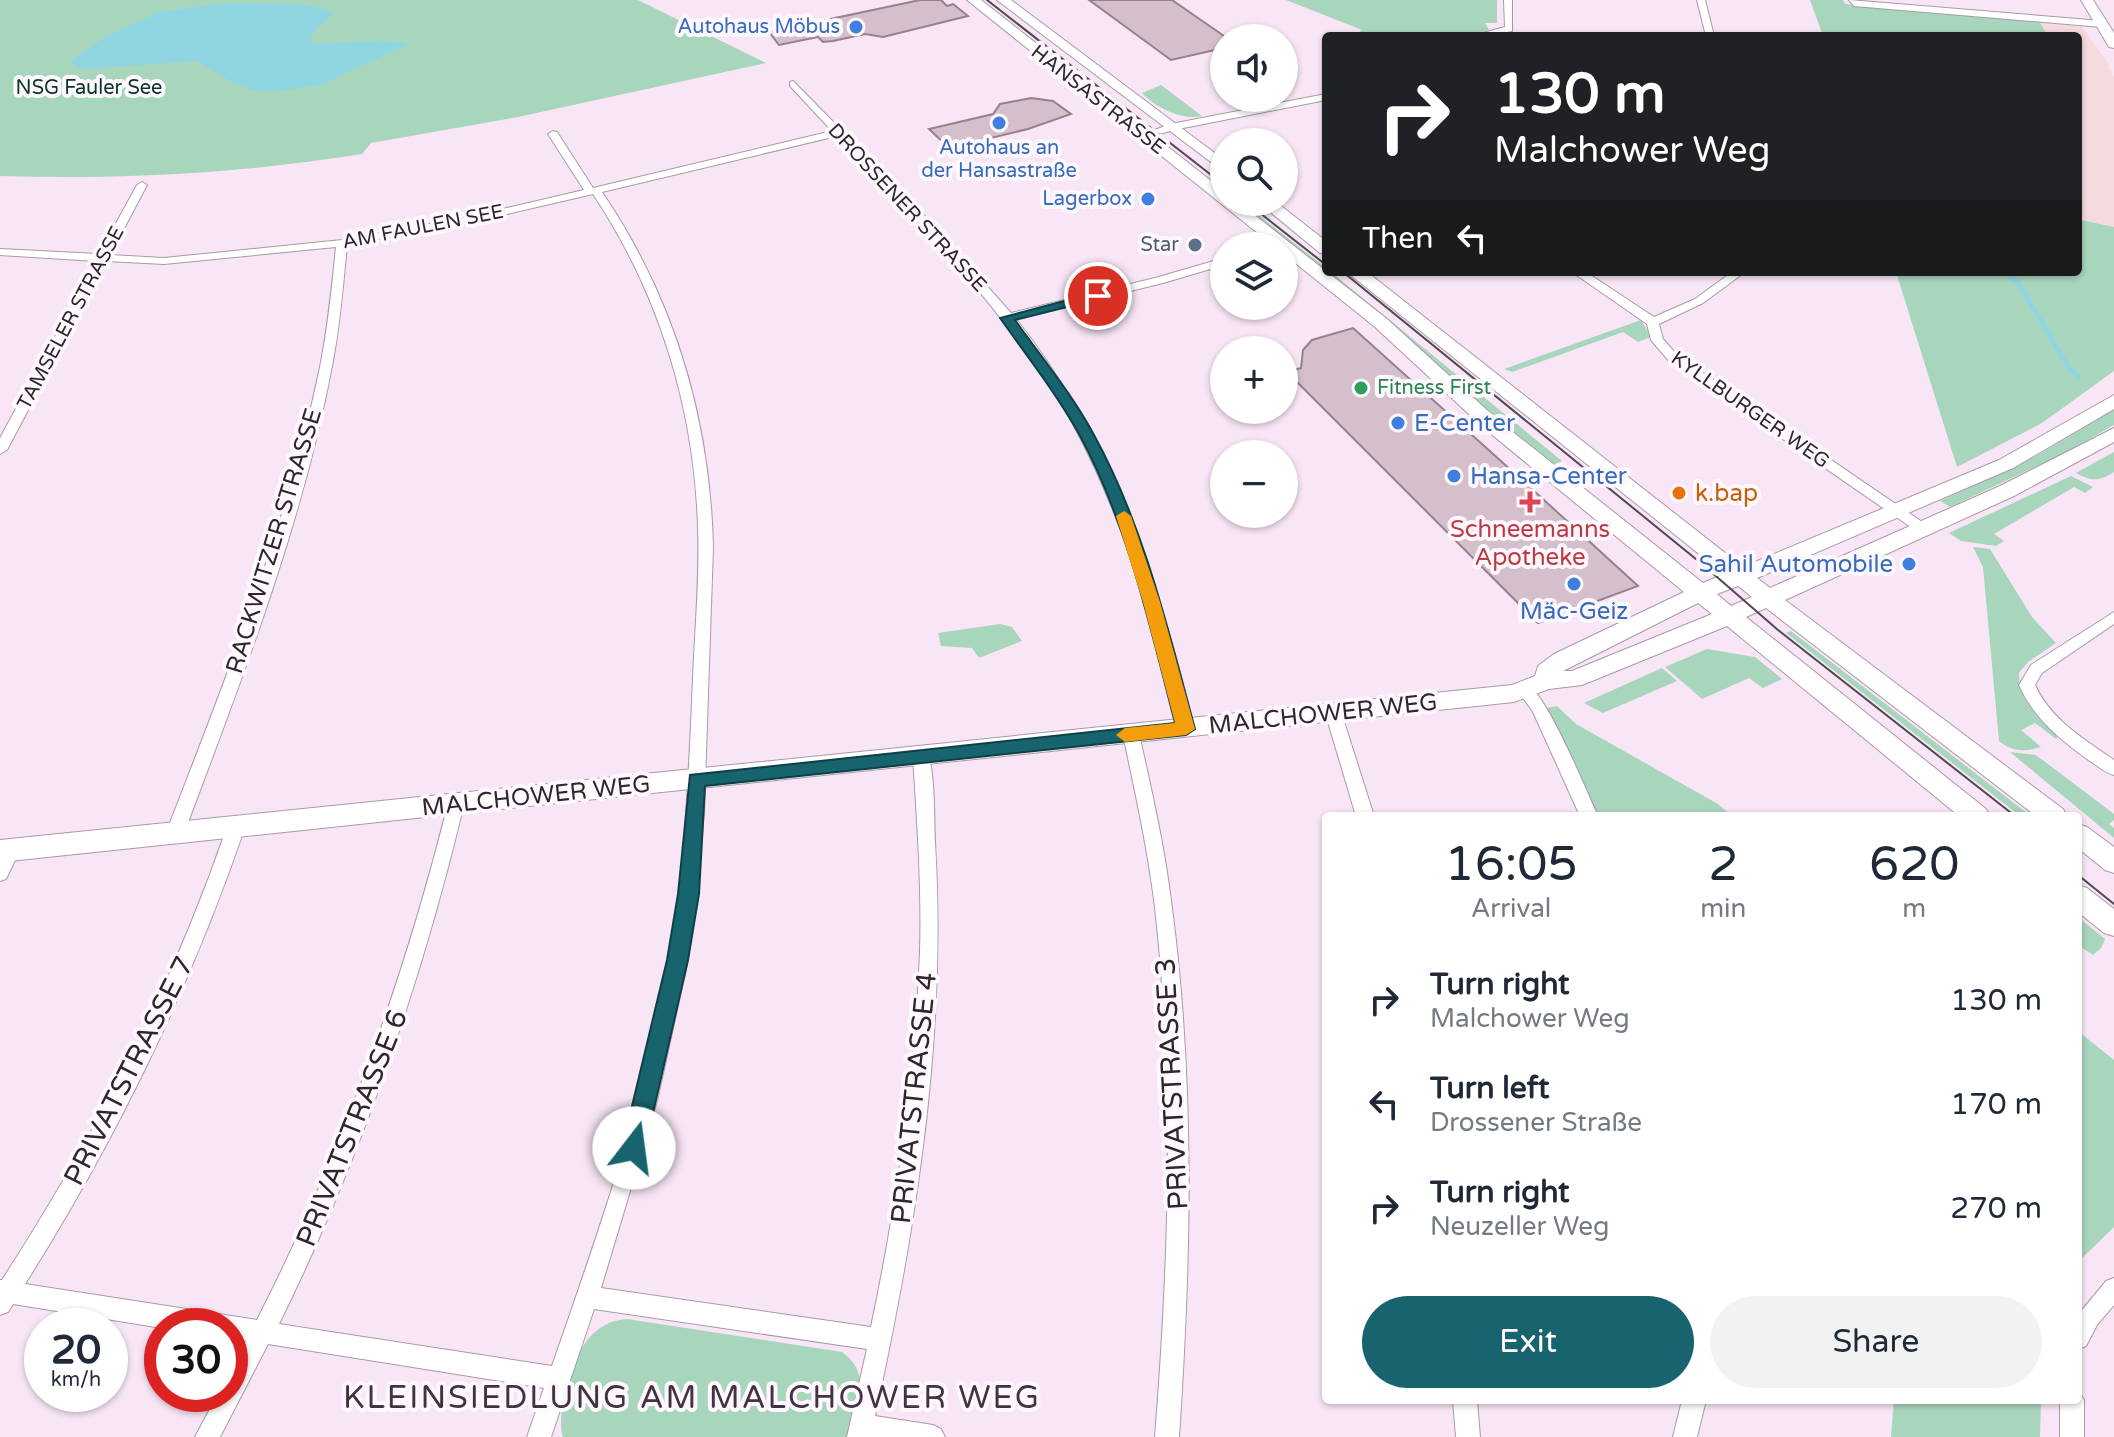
<!DOCTYPE html>
<html lang="en">
<head>
<meta charset="utf-8">
<style>
  body { margin:0; font-family:"Varela Round",sans-serif; background:#f2f2f3; color:#1f2937; height:100vh; display:flex; flex-direction:column; font-size:30px; white-space:nowrap }
  * { box-sizing:border-box; margin:0 }
  p { font-size:26px; color:#747a83 }
  .icon { flex:none; width:44px; height:44px; fill:none; stroke:currentColor; stroke-width:2; stroke-linecap:round; stroke-linejoin:round }
  .map { position:relative; flex:1; overflow:hidden }
  .details { position:absolute; left:1322px; top:812px; width:760px; height:592px; display:flex; flex-direction:column; background:#fff; border-radius:8px; box-shadow:0 2px 6px #0004 }
  .details>* { flex:none }
  .top-card { position:absolute; left:1322px; top:32px; width:760px; height:244px; border-radius:8px; box-shadow:0 2px 6px #0004; background:#202124; color:#fff; overflow:hidden }
  .tools { position:absolute; left:1210px; top:24px; display:grid; gap:16px }
  .tools a { display:grid; place-items:center; width:88px; height:88px; border-radius:50%; background:#fff; box-shadow:0 2px 6px #0004; font-size:40px }
  .speed { position:absolute; left:24px; top:1308px; display:flex; gap:16px; font-size:40px; font-weight:700; text-align:center }
  .speed>* { display:grid; place-content:center; width:104px; height:104px; border-radius:50%; background:#fff; box-shadow:0 2px 6px #0004; line-height:1 }
  .speed small { font-size:20px; font-weight:400 }
  .speed .limit { border:12px solid #d22; background:#fff; color:#111 }
  .pin { position:absolute; display:grid; place-items:center; width:68px; height:68px; color:#fff; margin:-34px; border:4px solid #fff; border-radius:50%; box-shadow:0 2px 8px #0007 }
  .me { position:absolute; width:88px; margin:-44px; rotate:15deg; stroke-linejoin:round; filter:drop-shadow(0 0 6px #0008) }
  .turn { display:flex; align-items:center; gap:28px; height:168px; padding:0 40px; font-size:36px }
  .turn .icon { width:104px; height:104px; stroke-width:2.5 }
  .turn b { display:block; font-size:56px; line-height:68px }
  .then { display:flex; align-items:center; height:76px; padding:0 40px; background:#0003; gap:16px; font-size:30px }
  .eta { display:flex; justify-content:space-evenly; align-items:center; height:136px; text-align:center }
  .eta b { font-size:48px; font-weight:600; line-height:56px }
  .button { display:flex; gap:16px; margin-top:auto; padding:16px 40px }
  .button a { flex:1; height:92px; border-radius:48px; background:#17636e; color:#fff; font-size:32px; font-weight:600; line-height:92px; text-align:center }
  .button a+a { background:#f2f2f3; color:#1f2937 }
  ul { padding:0; list-style:none }
  li { display:flex; align-items:center; gap:24px; height:104px; padding:0 40px }
  li div { flex:1 }
  li b { display:block; font-size:30px }
  li em { font-style:normal }
  .map>svg:first-child { display:block }
  .education { fill:#f5dbe0 }
  .green { fill:#a8d6bd }
  .water { fill:#8fd5e2 }
  .lines { fill:none; stroke-linecap:round; stroke-linejoin:round }
  .stream { stroke:#8fd5e2; stroke-width:5 }
  .building { fill:#d5bfca; stroke:#96828d; stroke-width:2 }
  .street-casing { stroke:#aa99a8; stroke-width:2 }
  .secondary-casing { stroke:#aa99a8; stroke-width:2 }
  .street { fill:#fff; fill-rule:evenodd }
  .secondary { fill:#fff; fill-rule:evenodd }
  .tram { stroke:#514951; stroke-width:2 }
  .route { fill:#17636e; stroke:#0f4048; stroke-width:2 }
  .slow { fill:#f59e0b }
  .shop-dot { fill:#3f7fe0; stroke:#fff7fe; stroke-width:3 }
  .service-dot { fill:#5c6f8a; stroke:#fff7fe; stroke-width:3 }
  .leisure-dot { fill:#2e9e5b; stroke:#fff7fe; stroke-width:3 }
  .food-dot { fill:#e8710a; stroke:#fff7fe; stroke-width:3 }
  .health-dot { fill:#e0444e; stroke:#fff7fe; stroke-width:3 }
  .labels { text-anchor:middle; dominant-baseline:central; stroke-width:8; stroke-linejoin:round; paint-order:stroke }
  .far-shop-label { font-size:20px; fill:#366cbe; stroke:#fff7fe; text-anchor:end }
  .far-park-label { font-size:20px; fill:#063622; stroke:#fff7fe }
  .far-street-label { font-size:20px; fill:#2d272d; stroke:#fff7fe }
  .far-service-label { font-size:20px; fill:#4e5e75; stroke:#fff7fe; text-anchor:end }
  .far-leisure-label { font-size:20px; fill:#27864d; stroke:#fff7fe; text-anchor:start }
  .shop-label { font-size:24px; fill:#366cbe; stroke:#fff7fe; text-anchor:start }
  .food-label { font-size:24px; fill:#c56008; stroke:#fff7fe; text-anchor:start }
  .health-label { font-size:24px; fill:#be3a42; stroke:#fff7fe }
  .street-label { font-size:24px; fill:#2d272d; stroke:#fff7fe }
  .near-street-label { font-size:28px; fill:#2d272d; stroke:#fff7fe }
  .near-neighbourhood-label { font-size:32px; letter-spacing:2px; fill:#413340; stroke:#fff7fe }
</style>
</head>
<body>
<div class="map">
<svg width="2114" height="1437" viewBox="0 0 2114 1437">
  <rect width="100%" height="100%" fill="#f8e6f6"/>
  <path class="education" d="M2039,21L2080,24L2110,66L2108,67L2114,77V227L2081,220L2078,244V36H2048Z"/>
  <g class="green">
    <path d="M0,0H638L766,63L518,117L371,143L362,154C243,173 120,180 0,176Z"/>
    <path d="M1286,0H1497V23H1485L1489,30L1464,36H1363L1357,34L1362,30Z"/>
    <path d="M1810,0H1843L1845,4L2039,21L2048,36H1823Z"/>
    <path d="M1161,85L1202,116C1182,121 1155,107 1142,93Z"/>
    <path d="M1236,202H1242L1326,268V272H1331L1562,461L1555,464L1506,427Z"/>
    <path d="M2081,220L2114,227V371L2042,423L1957,467L1896,272H2078Z"/>
    <path d="M1641,320L1651,337L1638,342L1623,332L1512,372L1504,369Z"/>
    <path d="M2114,410V425L2067,452L1950,507L1940,501L2029,460Z"/>
    <path d="M2114,452V472C2099,481 2092,482 2076,473Z"/>
    <path d="M2071,476L2093,487L2085,493L2074,487L1994,534L2004,541L1996,546L1961,541L1949,533Z"/>
    <path d="M1973,547L1990,549L2032,617L2056,643L2028,662L2019,673C2019,702 2038,717 2059,733L2056,739L2035,723L2021,730L2041,747C2025,752 2012,752 1999,741L1983,567Z"/>
    <path d="M1000,624L1012,627L1022,641L979,658L972,648L941,646L938,633Z"/>
    <path d="M1791,631L2023,810L2032,816H2020L1786,633Z"/>
    <path d="M1707,649L1755,657L1782,679L1763,688L1749,678L1702,699L1665,667Z"/>
    <path d="M1662,668L1677,681L1603,713L1584,703Z"/>
    <path d="M1557,706L1576,724L1718,804L1732,816H1596L1546,708Z"/>
    <path d="M2010,752L2036,755L2114,814V820L2109,824L2114,828V838Z"/>
    <path d="M2078,917L2105,939L2101,948L2093,955L2078,945Z"/>
    <path d="M2078,1031L2114,1060V1227L2078,1262Z"/>
    <path d="M627,1319L842,1352C873,1374 857,1406 849,1437H563C555,1415 573,1358 588,1339C598,1327 611,1320 627,1319Z"/>
    <path d="M1894,1400H2041L2040,1437H1891Z"/>
  </g>
  <path class="water" d="M228,3C253,4 314,0 332,13C327,26 311,25 311,42L314,44L383,41L409,44L320,85L279,91H256L236,84L197,61L81,69L69,62L105,37L159,12Z"/>
  <g class="lines">
    <path class="stream" d="M2005,272L2019,284L2069,368L2079,377"/>
  </g>
  <g class="building">
    <path d="M920,0H941L947,6L953,4L968,16L883,37L865,34L833,41L823,42L818,37L779,45L769,32Z"/>
    <path d="M1089,0H1172L1224,36V48L1171,60Z"/>
    <path d="M1031,98L1053,101L1071,114L1028,129L949,148L929,129L993,114L1000,104Z"/>
    <path d="M1353,328L1532,489L1638,586L1538,623L1287,372L1301,368L1303,350L1312,340Z"/>
  </g>
  <g class="lines">
    <g class="street-casing">
      <g id="street">
        <path d="M1504,0H1512V31L1489,36H1472L1505,27Z"/>
        <path d="M1697,0H1705L1714,36H1706Z"/>
        <path d="M1849,0L2102,21L2106,24L2102,27L1854,6Z"/>
        <path d="M793,81L916,206L1011,313L1155,278L1224,258V265L1163,283L1016,319C1112,440 1159,581 1194,729L1186,735L1178,729C1151,610 1117,494 1053,389C1038,364 1020,342 1003,321C953,257 894,196 837,136L602,192C674,298 710,419 713,547L704,812L697,894L687,964L657,1101L601,1288L871,1327C897,1204 915,1078 920,952C922,886 917,821 913,756L915,752H927C935,770 934,820 935,842C947,1036 916,1228 875,1416L933,1425L941,1429L945,1437H847L867,1349L594,1309L551,1437H527L544,1388L268,1344L220,1437H195L218,1394H230V1371L246,1341L230,1338V1326L162,1328L13,1304L8,1312L0,1315V1280H2C95,1136 171,990 227,827L230,822H242L245,827C190,988 116,1140 25,1284L257,1320C341,1155 403,984 448,804L450,799H462L464,804C421,984 361,1157 279,1324L552,1366C598,1234 645,1101 669,963C685,869 689,774 693,678C695,628 700,577 698,526C694,407 659,293 593,194L473,222L347,245C343,286 340,326 332,366C302,526 241,681 184,833L181,838L175,840L169,838L166,833C225,681 287,527 320,367C328,327 332,287 336,247L164,264L107,261L7,450L0,454V438L96,261L0,255V249L99,254L137,185L142,182L147,185L110,255L164,258L342,240L473,216L584,190L548,134L553,131L557,132L593,188L832,131L790,86V82Z"/>
        <path d="M1326,94V100L1173,130L1143,139L1138,136L1171,124Z"/>
        <path d="M1572,272H1586L1654,317L1695,299L1732,272H1745L1703,303L1659,324L1663,339L1677,355L1928,526L1930,529L1928,532H1918L1669,361L1651,340L1647,324Z"/>
        <path d="M2114,612V624L2042,673L2035,685C2051,720 2084,739 2114,760V775C2104,772 2096,765 2087,759C2058,738 2034,718 2019,685L2031,665Z"/>
        <path d="M1525,683C1546,691 1586,791 1598,816H1580L1533,712L1517,689Z"/>
        <path d="M1333,706L1341,712L1374,816H1356L1325,712Z"/>
        <path d="M1131,728L1137,730L1139,734C1152,792 1165,849 1172,908C1195,1084 1191,1260 1179,1437H1155C1169,1261 1175,1084 1155,908C1148,849 1135,792 1123,734L1125,730Z"/>
        <path d="M11,843L17,845L20,850L6,879L0,881V855L5,845Z"/>
        <path d="M2114,1278V1305L2097,1325L2086,1346L2078,1349V1315L2106,1281Z"/>
        <path d="M2078,1391L2084,1400V1437H2060V1400H2078Z"/>
        <path d="M1453,1400H1477L1480,1437H1456Z"/>
        <path d="M1682,1400H1706L1697,1437H1673Z"/>
      </g>
    </g>
    <g class="secondary-casing">
      <g id="secondary">
        <path d="M967,0H981L1224,191V202H1238L1387,319L1499,421L1703,583L1724,574L1347,272H1367L1743,567L1999,460L2114,395V409L2013,468L1757,578L1770,588L2000,486L2114,428V442L2014,496L1785,600L2063,809L2067,816H2036L1766,608L1746,617L1986,809L1990,816H1959L1727,626L1582,685L1549,689L1514,702L0,862V840L1512,685L1535,676L1538,666L1554,654L1684,592L1485,429L1375,327L1284,254V246H1274ZM1738,586L1752,597L1731,606L1717,594ZM1698,603L1712,614L1572,671H1563Z"/>
        <path d="M997,0H1011L1224,160V172Z"/>
        <path d="M2081,0H2093L2114,33V48L2109,47Z"/>
        <path d="M1258,202H1276L1326,241V254L1320,253Z"/>
        <path d="M2078,824L2087,827L2114,847V873L2105,870L2078,848Z"/>
        <path d="M2078,885L2087,888L2114,909V936L2104,933L2078,912Z"/>
      </g>
    </g>
    <use href="#street" class="street"/>
    <use href="#secondary" class="secondary"/>
    <g class="tram">
      <path d="M987,0L1224,185"/>
      <path d="M1246,202L1326,265"/>
      <path d="M1343,272L1702,564L1778,630L2015,816"/>
      <path d="M2078,875L2114,904"/>
    </g>
  </g>
  <path class="route" d="M1098,292L1103,293V298L1015,320C1042,358 1072,394 1094,435C1144,526 1168,630 1195,729L1186,735L705,786L699,894L688,960L645,1148L642,1156L634,1159L626,1156L622,1148L667,960L678,894L690,775L1175,723C1150,626 1127,522 1079,434C1056,393 1027,356 1000,318Z"/>
  <path class="slow" d="M1124,511L1131,516L1160,602L1195,729L1186,735L1125,742L1116,735L1125,728L1175,723L1143,602L1116,516Z"/>
  <g class="shop-dot">
    <circle cx="856" cy="27" r="8"/>
    <circle cx="999" cy="123" r="8"/>
    <circle cx="1148" cy="199" r="8"/>
    <circle cx="1398" cy="423" r="8"/>
    <circle cx="1454" cy="476" r="8"/>
    <circle cx="1909" cy="564" r="8"/>
    <circle cx="1574" cy="584" r="8"/>
  </g>
  <circle class="service-dot" cx="1195" cy="245" r="8"/>
  <circle class="leisure-dot" cx="1361" cy="388" r="8"/>
  <circle class="food-dot" cx="1679" cy="493" r="8"/>
  <path class="health-dot" d="M1526 490h8v8h8v8h-8v8h-8v-8h-8v-8h8z"/>
  <g class="labels">
    <g class="far-shop-label">
      <text x="840" y="27">Autohaus Möbus</text>
      <text x="999" y="148" text-anchor="middle">Autohaus an<tspan x="999" dy="23">der Hansastraße</tspan></text>
      <text x="1132" y="199">Lagerbox</text>
    </g>
    <g class="far-park-label">
      <text x="89" y="88">NSG Fauler See</text>
    </g>
    <g class="far-street-label">
      <text transform="translate(1098 100) rotate(38)">HANSASTRASSE</text>
      <text transform="translate(907 208) rotate(47)">DROSSENER STRASSE</text>
      <text transform="translate(423 227) rotate(-11)">AM FAULEN SEE</text>
      <text transform="translate(71 318) rotate(-62)">TAMSELER STRASSE</text>
      <text transform="translate(1750 410) rotate(35)">KYLLBURGER WEG</text>
    </g>
    <g class="far-service-label">
      <text x="1179" y="245">Star</text>
    </g>
    <g class="far-leisure-label">
      <text x="1377" y="388">Fitness First</text>
    </g>
    <g class="shop-label">
      <text x="1414" y="423">E-Center</text>
      <text x="1470" y="476">Hansa-Center</text>
      <text x="1893" y="564" text-anchor="end">Sahil Automobile</text>
      <text x="1574" y="611" text-anchor="middle">Mäc-Geiz</text>
    </g>
    <g class="food-label">
      <text x="1695" y="493">k.bap</text>
    </g>
    <g class="health-label">
      <text x="1530" y="529">Schneemanns<tspan x="1530" dy="28">Apotheke</tspan></text>
    </g>
    <g class="street-label">
      <text transform="translate(274 541) rotate(-73)">RACKWITZER STRASSE</text>
      <text transform="translate(1323 714) rotate(-6)">MALCHOWER WEG</text>
      <text transform="translate(536 796) rotate(-6)">MALCHOWER WEG</text>
    </g>
    <g class="near-street-label">
      <text transform="translate(129 1071) rotate(-63)">PRIVATSTRASSE 7</text>
      <text transform="translate(1172 1084) rotate(-93)">PRIVATSTRASSE 3</text>
      <text transform="translate(914 1098) rotate(-84)">PRIVATSTRASSE 4</text>
      <text transform="translate(352 1128) rotate(-68)">PRIVATSTRASSE 6</text>
    </g>
    <g class="near-neighbourhood-label">
      <text x="692" y="1398">KLEINSIEDLUNG AM MALCHOWER WEG</text>
    </g>
  </g>
</svg>
<div class="tools">
<a><svg class="icon" aria-label="sound" viewBox="0 0 24 24"><path d="M4 9h4l5-4v14l-5-4H4zM17 9q2 3 0 6"/></svg></a>
<a><svg class="icon" aria-label="search" viewBox="0 0 24 24"><circle cx="10" cy="10" r="6"/><path d="M15 15l6 6"/></svg></a>
<a><svg class="icon" aria-label="layers" viewBox="0 0 24 24"><path d="M12 4l9 5-9 5-9-5zM3 14l9 5 9-5"/></svg></a>
<a>+</a>
<a>−</a>
</div>
<div class="speed"><div>20<small>km/h</small></div><div class="limit">30</div></div>
<div class="pin" style="left:1098px;top:296px;background:#d93025"><svg class="icon" aria-label="arrive" viewBox="0 0 24 24"><path d="M6 21V4h12l-3 4 3 4H6"/></svg></div>
<svg class="me" style="left:634px;top:1148px" viewBox="-20 -20 40 40"><circle r="19" fill="#fff"/><path d="M0-13L10 11 0 6-10 11z" fill="#17636e"/></svg>
<div class="top-card">
<div class="turn"><svg class="icon" aria-label="right" viewBox="0 0 24 24"><path d="M7 20v-9h11M14 6l5 5-5 5"/></svg><div><b>130 m</b>Malchower Weg</div></div>
<div class="then">Then<svg class="icon" aria-label="left" viewBox="0 0 24 24"><path d="M17 20v-9H6M10 6l-5 5 5 5"/></svg></div>
</div>
<section class="details">
<div class="eta">
<div><b>16:05</b><p>Arrival</p></div>
<div><b>2</b><p>min</p></div>
<div><b>620</b><p>m</p></div>
</div>
<ul>
<li><svg class="icon" aria-label="right" viewBox="0 0 24 24"><path d="M7 20v-9h11M14 6l5 5-5 5"/></svg><div><b>Turn right</b><p>Malchower Weg</p></div><em>130 m</em></li>
<li><svg class="icon" aria-label="left" viewBox="0 0 24 24"><path d="M17 20v-9H6M10 6l-5 5 5 5"/></svg><div><b>Turn left</b><p>Drossener Straße</p></div><em>170 m</em></li>
<li><svg class="icon" aria-label="right" viewBox="0 0 24 24"><path d="M7 20v-9h11M14 6l5 5-5 5"/></svg><div><b>Turn right</b><p>Neuzeller Weg</p></div><em>270 m</em></li>
</ul>
<div class="button"><a>Exit</a><a>Share</a></div>
</section>
</div>
</body>
</html>
